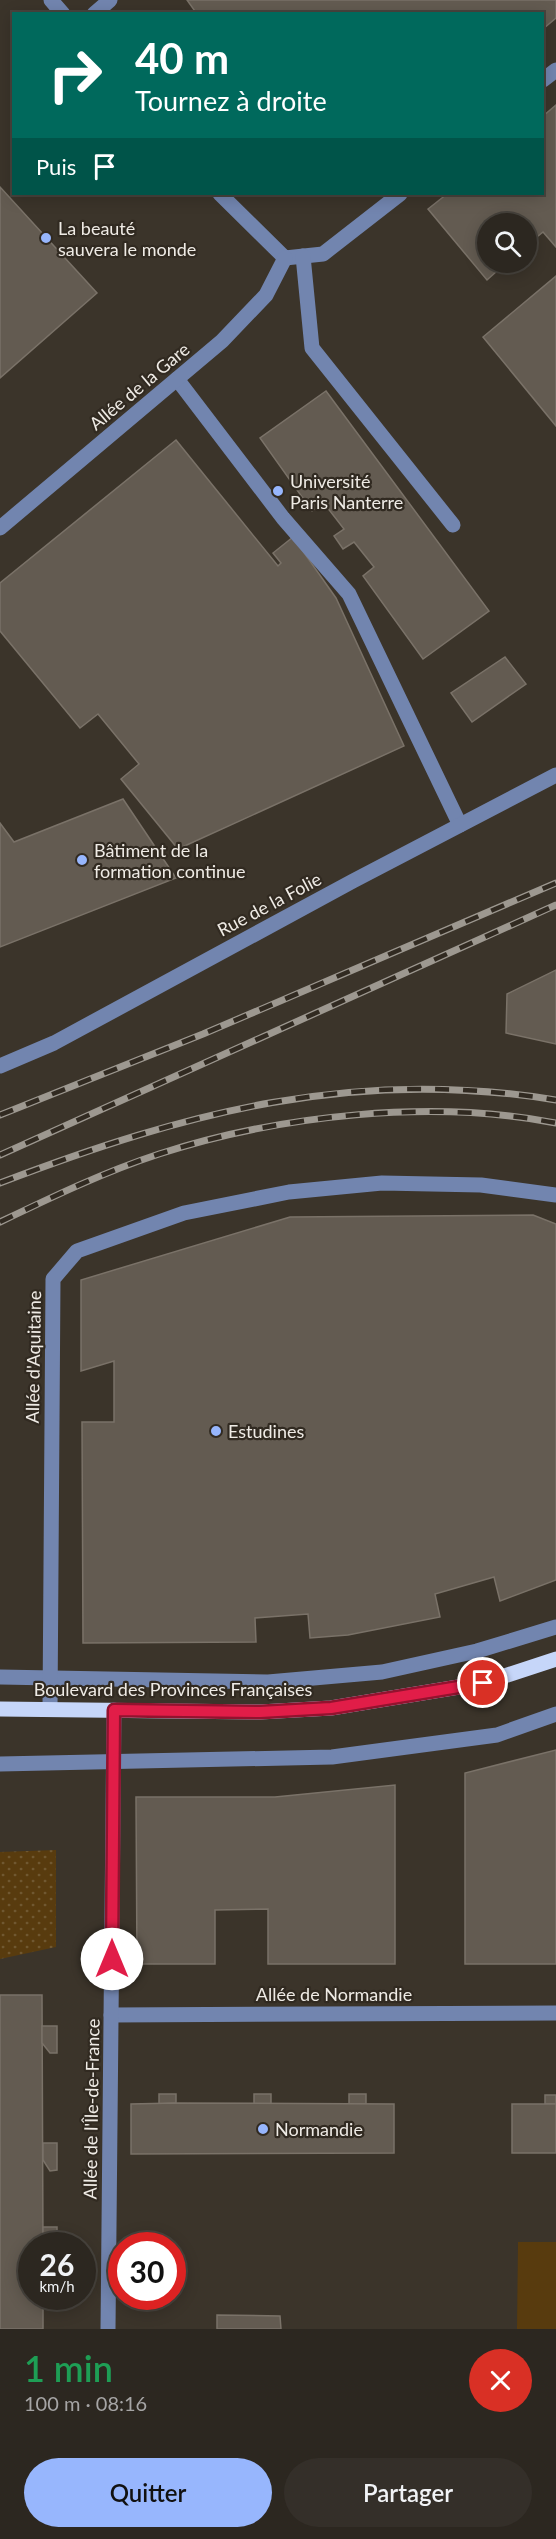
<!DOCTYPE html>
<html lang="fr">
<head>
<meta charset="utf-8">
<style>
  body { margin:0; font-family:Lato,sans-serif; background:#342f29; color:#f1f3f6; height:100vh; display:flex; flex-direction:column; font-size:22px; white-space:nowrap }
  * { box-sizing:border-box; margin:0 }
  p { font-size:20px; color:#a6a5a5 }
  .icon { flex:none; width:33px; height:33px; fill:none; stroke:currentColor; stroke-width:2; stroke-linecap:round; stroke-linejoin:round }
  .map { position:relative; height:2329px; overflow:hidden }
  .side { display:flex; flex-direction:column; background:#2c2720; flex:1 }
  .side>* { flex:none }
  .hud { position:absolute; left:12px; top:12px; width:532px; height:183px; border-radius:0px; box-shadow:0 3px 15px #0003,0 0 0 2px #48443e; background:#00695c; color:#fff; overflow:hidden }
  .tools { position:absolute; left:477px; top:213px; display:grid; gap:12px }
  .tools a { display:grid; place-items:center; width:60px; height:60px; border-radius:50%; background:#2c2720; box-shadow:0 3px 15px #0003,0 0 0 2px #48443e; font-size:30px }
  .speed { position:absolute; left:18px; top:2232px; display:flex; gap:12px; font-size:30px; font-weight:700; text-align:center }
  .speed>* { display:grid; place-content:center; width:78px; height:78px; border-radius:50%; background:#2c2720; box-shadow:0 3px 15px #0003,0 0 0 2px #48443e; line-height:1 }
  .speed small { font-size:15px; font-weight:400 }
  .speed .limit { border:9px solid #d22; background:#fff; color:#111 }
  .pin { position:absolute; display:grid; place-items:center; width:51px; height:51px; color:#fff; margin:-26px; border:3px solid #fff; border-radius:50%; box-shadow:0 2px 6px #0007 }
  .me { position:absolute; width:66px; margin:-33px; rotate:0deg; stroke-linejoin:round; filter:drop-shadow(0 0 4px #0008) }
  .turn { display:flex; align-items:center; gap:21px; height:126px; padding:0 24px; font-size:27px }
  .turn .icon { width:78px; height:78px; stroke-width:2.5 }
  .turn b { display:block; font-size:42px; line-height:51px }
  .then { display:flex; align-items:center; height:57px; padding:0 24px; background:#0003; gap:12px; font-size:22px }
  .round { display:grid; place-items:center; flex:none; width:63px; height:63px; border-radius:32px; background:#342f29 }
  .head { display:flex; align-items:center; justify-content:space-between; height:102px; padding:0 24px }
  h1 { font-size:36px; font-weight:600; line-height:45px; color:#1e9e55 }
  .button { display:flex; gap:12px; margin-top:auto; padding:12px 24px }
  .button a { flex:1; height:69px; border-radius:36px; background:#97b6fd; color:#111; font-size:24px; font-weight:600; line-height:69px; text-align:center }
  .button a+a { background:#342f29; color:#f1f3f6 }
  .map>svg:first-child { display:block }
  .grass { fill:url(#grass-dots) }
  .garden { fill:#583b0e }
  .building { fill:#635b51; stroke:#7a7268; stroke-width:1.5 }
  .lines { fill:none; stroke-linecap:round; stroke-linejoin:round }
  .minor { stroke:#7285af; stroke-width:15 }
  .major { stroke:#c6d6f9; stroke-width:15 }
  .rail-casing { stroke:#9d9890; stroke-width:7 }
  .rail { stroke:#312a21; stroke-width:4.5; stroke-dasharray:14; stroke-linecap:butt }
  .route-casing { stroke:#92132f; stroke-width:15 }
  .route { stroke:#e11d48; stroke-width:10 }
  .poi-dot { fill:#97b6fd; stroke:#312a21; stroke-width:2 }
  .labels { text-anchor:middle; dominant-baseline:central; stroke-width:4.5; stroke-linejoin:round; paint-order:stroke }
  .poi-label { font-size:18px; fill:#efebe5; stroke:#312a21; text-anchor:start }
  .street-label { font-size:18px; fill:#efebe5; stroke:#312a21 }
</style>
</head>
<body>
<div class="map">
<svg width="556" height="2329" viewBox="0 0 556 2329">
  <defs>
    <pattern id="grass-dots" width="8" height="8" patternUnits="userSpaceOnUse" patternTransform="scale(1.5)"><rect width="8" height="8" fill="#583b0e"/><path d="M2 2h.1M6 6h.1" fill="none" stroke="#705831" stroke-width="1.8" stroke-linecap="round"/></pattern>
  </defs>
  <rect width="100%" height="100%" fill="#3b342a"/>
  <path class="grass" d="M56,1850V1947L0,1959V1852Z"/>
  <path class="garden" d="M518,2242H556V2329H517Z"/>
  <g class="building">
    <path d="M187,0H556V18L543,29V14H197Z"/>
    <path d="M556,105V247L543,232L526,246V224H488V262H507L487,280L428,209L447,194H543V116Z"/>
    <path d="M0,187L97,293L0,378Z"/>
    <path d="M556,276V426L483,337Z"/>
    <path d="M326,391L489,611L423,659L363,576L374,567L354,542L343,549L334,536L344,529L323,502L312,511L260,438Z"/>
    <path d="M176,440L278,566L281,563L273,553L293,537L336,598L404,746L178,849L121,779L139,764L98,714L80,728L0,631V583Z"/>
    <path d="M505,657L526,684L472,722L451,693Z"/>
    <path d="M123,799L176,878L0,947V823L14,842Z"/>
    <path d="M556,970V1044L506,1033L507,994Z"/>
    <path d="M533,1215L556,1224V1580L500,1601L494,1577L435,1594L440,1617L348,1635L310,1638L308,1614L255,1618L256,1642L83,1643L82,1422H114V1361L81,1371V1280L290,1217Z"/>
    <path d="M556,1750V1964H465V1773Z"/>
    <path d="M395,1785V1964H268V1909L215,1910V1964H137L136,1797H275Z"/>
    <path d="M0,1995H42L43,2246H32V2296H43V2329H0Z"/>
    <path d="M42,2026H57V2053H50L42,2043Z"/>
    <path d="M159,2094H176V2103L159,2104Z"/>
    <rect x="254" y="2094" width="17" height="10"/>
    <rect x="349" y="2094" width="17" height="10"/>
    <rect x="545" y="2095" width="11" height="9"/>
    <path d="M176,2103L394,2104V2153L131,2154V2104Z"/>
    <rect x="512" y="2104" width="44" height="49"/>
    <path d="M43,2143H57V2170L50,2171L43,2160Z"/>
    <path d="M43,2227H57V2246L43,2244Z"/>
    <path d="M217,2315L280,2316L281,2329H217Z"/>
  </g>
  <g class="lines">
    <g class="minor">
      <path d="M51,0L63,14"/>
      <path d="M94,14L110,0"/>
      <path d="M543,80L556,70"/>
      <path d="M220,194L285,258L323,254L400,194"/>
      <path d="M303,256L312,348L453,525"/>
      <path d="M177,379L283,518L349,594L460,825"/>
      <path d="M0,528L222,341L266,295L285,258"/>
      <path d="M0,1066L54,1043L353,881L556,775"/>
      <path d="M0,1677L268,1682L382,1672L477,1651L556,1627"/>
      <path d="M50,1709L53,1279L77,1251L184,1213L289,1192L382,1183L481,1185L556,1195"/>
      <path d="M0,1764L332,1757L497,1735L556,1714"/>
      <path d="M111,2015L556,2013"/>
      <path d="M108,2329L114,1710"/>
    </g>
    <path class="major" d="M0,1709L260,1712L331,1708L483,1683L556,1659"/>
    <g class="rail-casing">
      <g id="rail">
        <path d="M0,1115L203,1034L556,883"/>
        <path d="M0,1155L556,905"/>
        <path d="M0,1183C187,1112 354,1067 556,1100"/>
        <path d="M0,1222C52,1197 104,1172 159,1154C279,1115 432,1099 556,1123"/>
      </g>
    </g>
    <use href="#rail" class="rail"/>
  </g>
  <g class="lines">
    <g class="route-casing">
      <path id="route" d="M112,1959L114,1710L260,1712L331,1708L483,1683"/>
    </g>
    <use href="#route" class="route"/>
  </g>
  <g class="poi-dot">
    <circle cx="46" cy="238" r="6"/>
    <circle cx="278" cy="491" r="6"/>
    <circle cx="82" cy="860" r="6"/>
    <circle cx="216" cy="1431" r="6"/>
    <circle cx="263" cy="2129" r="6"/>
  </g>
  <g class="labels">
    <g class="poi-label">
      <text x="58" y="228">La beauté<tspan x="58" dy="21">sauvera le monde</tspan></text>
      <text x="290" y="481">Université<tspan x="290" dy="21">Paris Nanterre</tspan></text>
      <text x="94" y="850">Bâtiment de la<tspan x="94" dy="21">formation continue</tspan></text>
      <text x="228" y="1431">Estudines</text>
      <text x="275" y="2129">Normandie</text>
    </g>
    <g class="street-label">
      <text transform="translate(139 386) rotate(-40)">Allée de la Gare</text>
      <text transform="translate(269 904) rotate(-28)">Rue de la Folie</text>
      <text transform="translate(33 1357) rotate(-89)">Allée d'Aquitaine</text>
      <text x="173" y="1689">Boulevard des Provinces Françaises</text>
      <text x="334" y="1994">Allée de Normandie</text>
      <text transform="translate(91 2109) rotate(-89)">Allée de l'Île-de-France</text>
    </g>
  </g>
</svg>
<div class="tools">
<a><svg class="icon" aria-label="search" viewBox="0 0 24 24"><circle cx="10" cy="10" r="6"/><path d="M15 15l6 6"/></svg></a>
</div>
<div class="speed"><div>26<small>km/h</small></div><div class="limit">30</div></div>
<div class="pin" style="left:483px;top:1683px;background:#d93025"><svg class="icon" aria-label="arrive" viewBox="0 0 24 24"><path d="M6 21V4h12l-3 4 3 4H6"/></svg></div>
<svg class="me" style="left:112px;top:1959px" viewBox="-20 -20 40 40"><circle r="19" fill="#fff"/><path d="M0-13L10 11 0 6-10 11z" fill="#e11d48"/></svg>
<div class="hud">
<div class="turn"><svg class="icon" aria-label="right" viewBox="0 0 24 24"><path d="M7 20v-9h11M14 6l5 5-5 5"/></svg><div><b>40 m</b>Tournez à droite</div></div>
<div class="then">Puis<svg class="icon" aria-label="arrive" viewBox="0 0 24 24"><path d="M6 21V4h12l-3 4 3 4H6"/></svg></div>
</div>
</div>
<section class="side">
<div class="head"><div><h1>1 min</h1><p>100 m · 08:16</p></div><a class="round" style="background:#d93025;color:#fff"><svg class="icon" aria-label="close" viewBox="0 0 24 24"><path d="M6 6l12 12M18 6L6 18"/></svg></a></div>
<div class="button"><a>Quitter</a><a>Partager</a></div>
</section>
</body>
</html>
